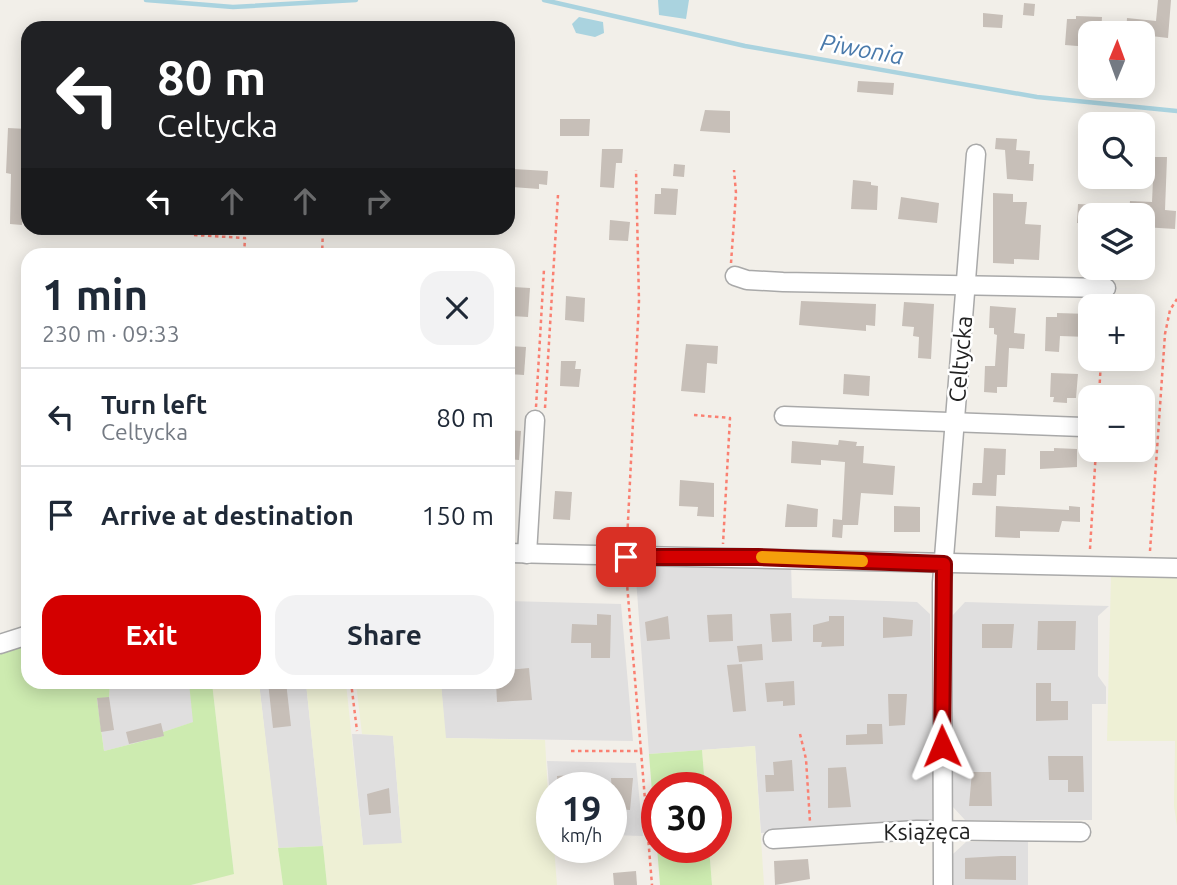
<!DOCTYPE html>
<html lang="en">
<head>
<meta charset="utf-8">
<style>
  body { margin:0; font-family:Ubuntu,sans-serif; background:#f2f2f3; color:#1f2937; height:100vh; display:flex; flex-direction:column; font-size:26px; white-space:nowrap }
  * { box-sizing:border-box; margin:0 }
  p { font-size:23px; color:#747a83 }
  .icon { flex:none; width:38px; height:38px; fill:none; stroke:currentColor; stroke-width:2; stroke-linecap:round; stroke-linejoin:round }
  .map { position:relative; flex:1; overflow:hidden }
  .details { position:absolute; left:21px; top:248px; width:494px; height:441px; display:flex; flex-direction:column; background:#fff; border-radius:21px; box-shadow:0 4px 18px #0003 }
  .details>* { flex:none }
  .banner { position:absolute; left:21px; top:21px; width:494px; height:214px; border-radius:21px; box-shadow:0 4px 18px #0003; background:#202124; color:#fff; overflow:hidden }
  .needle { width:46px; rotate:1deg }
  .tools { position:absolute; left:1078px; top:21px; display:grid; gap:14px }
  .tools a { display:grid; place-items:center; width:77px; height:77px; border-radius:14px; background:#fff; box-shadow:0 4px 18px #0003; font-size:35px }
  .speed { position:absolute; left:536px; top:772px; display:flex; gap:14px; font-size:35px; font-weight:700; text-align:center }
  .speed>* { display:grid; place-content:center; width:91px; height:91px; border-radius:50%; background:#fff; box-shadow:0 4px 18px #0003; line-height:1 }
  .speed small { font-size:18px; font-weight:400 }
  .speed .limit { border:10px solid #d22; background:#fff; color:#111 }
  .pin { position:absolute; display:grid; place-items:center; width:60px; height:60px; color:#fff; margin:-30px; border-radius:14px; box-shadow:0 4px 10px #0006 }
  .me { position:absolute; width:77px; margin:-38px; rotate:359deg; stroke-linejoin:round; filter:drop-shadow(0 0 5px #0008) }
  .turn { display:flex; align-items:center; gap:24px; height:147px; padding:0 21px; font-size:32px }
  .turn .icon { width:91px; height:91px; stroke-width:2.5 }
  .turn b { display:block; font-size:49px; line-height:60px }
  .lanes { display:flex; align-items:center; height:66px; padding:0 21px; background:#0003; justify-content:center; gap:35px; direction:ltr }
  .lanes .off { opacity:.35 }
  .round { display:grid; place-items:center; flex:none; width:74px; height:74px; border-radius:21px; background:#f2f2f3 }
  .head { display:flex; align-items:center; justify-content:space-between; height:119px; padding:0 21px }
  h1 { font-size:42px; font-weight:700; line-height:52px }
  .button { display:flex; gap:14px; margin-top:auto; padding:14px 21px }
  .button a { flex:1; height:80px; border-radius:21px; background:#d40000; color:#fff; font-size:28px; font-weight:700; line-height:80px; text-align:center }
  .button a+a { background:#f2f2f3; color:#1f2937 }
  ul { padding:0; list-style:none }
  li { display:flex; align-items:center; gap:21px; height:98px; padding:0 21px; border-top:2px solid #e0e1e3 }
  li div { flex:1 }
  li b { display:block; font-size:26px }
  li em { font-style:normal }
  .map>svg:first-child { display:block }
  .residential { fill:#e0dfdf }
  .farmland { fill:#eef0d5 }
  .grass { fill:#cdebb0 }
  .water { fill:#aad3df }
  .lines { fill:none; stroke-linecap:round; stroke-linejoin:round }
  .stream { stroke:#aad3df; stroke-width:4.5 }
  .building { fill:#c7bfb8 }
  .minor-casing { stroke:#a9a9a9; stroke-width:21 }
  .path { stroke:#fa8072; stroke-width:2.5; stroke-dasharray:3.5 3.5; stroke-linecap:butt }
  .minor { stroke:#fff; stroke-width:18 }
  .route-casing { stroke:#8a0000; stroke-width:18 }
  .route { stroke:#d40000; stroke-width:12 }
  .slow { stroke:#f59e0b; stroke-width:12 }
  .labels { text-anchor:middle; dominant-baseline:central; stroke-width:5; stroke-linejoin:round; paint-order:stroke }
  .street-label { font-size:23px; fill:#222; stroke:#fff }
  .water-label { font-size:24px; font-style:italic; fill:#4a7aab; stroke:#fff }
</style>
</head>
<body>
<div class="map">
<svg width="1177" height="885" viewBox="0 0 1177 885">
  <rect width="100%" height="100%" fill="#f2efe9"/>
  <g class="residential">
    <path d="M791,564L792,598L917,602L930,614L935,818L925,823L761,833L755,746L649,754L635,565Z"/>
    <path d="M508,601L621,604L633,741L445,738L441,683L508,682Z"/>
    <path d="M965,602L1109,606L1098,616V676L1106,687V704H1092V820H965L953,807L952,616Z"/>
    <path d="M110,683H189L194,722L163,732L164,736L104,751L97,698L109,697Z"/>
    <path d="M259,683H306L323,846L278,848Z"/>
    <path d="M352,734L393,735L402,844L363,845Z"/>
    <path d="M547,761L636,763L643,836L611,835V788H551V810Z"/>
    <path d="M1028,841V885H953V854L966,842Z"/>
  </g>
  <g class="farmland">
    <path d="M1111,575L1177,576V826L1174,806L1175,741H1107Z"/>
    <path d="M212,683H259L283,885H191L234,873Z"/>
    <path d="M306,683H346L363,845L402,843L393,736L362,734L356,683H441L446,738L545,740L551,847H554L557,885H327Z"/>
    <path d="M755,746L764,885H712L709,847H716V788L705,787L702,750Z"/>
  </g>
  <g class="grass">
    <path d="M28,642V682L110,683L109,697L97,699L104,751L163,736V732L193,722L189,683H212L234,874L191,885H0V651Z"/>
    <path d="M702,750L705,787L656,788V843L649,754Z"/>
    <path d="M323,846L327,885H283L278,848Z"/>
    <path d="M657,847H709L712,885H660Z"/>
  </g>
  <g class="water">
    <path d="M658,0H689L686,19L659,15Z"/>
    <path d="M579,17L603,22L604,33L595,37L576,33L572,24Z"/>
  </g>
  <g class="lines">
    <g class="stream">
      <path d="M146,0L233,7L356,0"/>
      <path d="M544,0L745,46L1037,97L1177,111"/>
    </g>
  </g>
  <g class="building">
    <path d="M1158,0H1171L1168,38L1126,33L1127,18L1156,21Z"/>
    <path d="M1024,3L1035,4L1034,16L1023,15Z"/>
    <path d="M983,13L1003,15L1002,28L983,27Z"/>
    <path d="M1076,16L1102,17L1101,33H1090V47L1065,45L1067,19H1076Z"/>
    <path d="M858,81L894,83L893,95L857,92Z"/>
    <path d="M705,110L730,111V133L700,131Z"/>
    <path d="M560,119H590L589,136H560Z"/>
    <path d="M8,128L27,129L22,225L10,224L11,174L6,173Z"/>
    <path d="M996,138L1017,139L1016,150L1030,151L1029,164H1034L1033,181L1007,179L1005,150L995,149Z"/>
    <path d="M602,149H623L622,163H616L614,188L600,187Z"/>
    <path d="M1154,157H1167L1165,210L1176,211L1175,229L1143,227V215H1129L1130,201L1152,202Z"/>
    <path d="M674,164L685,165L684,177L673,176Z"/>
    <path d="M513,169L548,171L547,185L539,184V189L512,187Z"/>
    <path d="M853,180L871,182V185L878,186L877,210L851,209Z"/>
    <path d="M661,188L678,189L676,215L654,214L655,194H661Z"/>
    <path d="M993,193L1013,194V202H1027L1025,224L1041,225L1039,260L1014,259V264L993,263Z"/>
    <path d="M901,197L939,203L937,223L898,219Z"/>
    <path d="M1078,204L1114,206V215H1090V224L1077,223Z"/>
    <path d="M610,220L630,222L628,241L609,240Z"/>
    <path d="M513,287L530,288L528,317L511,316Z"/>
    <path d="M566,296L585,298L584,322L565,320Z"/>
    <path d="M801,301L876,304L875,326L866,325V331L799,325Z"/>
    <path d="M904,302L934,304L931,359L918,358L919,337L913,336L914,327L902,326Z"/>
    <path d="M990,306L1016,308L1014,333L1025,334L1024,349L1009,348L1007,387H997V393L984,392L985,366H995L997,335L994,334V328H989Z"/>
    <path d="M1057,313L1089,314L1088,337L1060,336L1059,352L1045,351L1046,317H1057Z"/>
    <path d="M686,344L718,346L717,364L707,363L705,393L681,391Z"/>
    <path d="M509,346L526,347L524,375L508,374Z"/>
    <path d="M561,361H576L575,369H581L579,387L560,386Z"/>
    <path d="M1051,373L1078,374L1076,398H1067V403L1053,402L1054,397H1050Z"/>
    <path d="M844,374L870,376L869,396L843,394Z"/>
    <path d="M508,430L521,431L519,460L508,459Z"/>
    <path d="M839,440L857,442L856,446H864L863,463L895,466L893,495L861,493L858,525H843L842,538L832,537L833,519L842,520L845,462L821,460V465L791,463L792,441L838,445Z"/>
    <path d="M984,448L1006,449L1005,475H997L996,496L972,495L973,483H982Z"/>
    <path d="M1054,448L1077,449V467L1040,469V451H1054Z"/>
    <path d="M680,480L714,483V517L697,516L698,507L679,506Z"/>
    <path d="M555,491L572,492L570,520L553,519Z"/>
    <path d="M787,504L818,509L817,527H785Z"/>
    <path d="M894,506L920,507V532H894Z"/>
    <path d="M996,506L1069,510V506L1080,507V522L1062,521L1059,532L1020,531V538L995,537Z"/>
    <path d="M791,613L792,641L772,642L770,614Z"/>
    <path d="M597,614L611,615L610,658H591V643H571L572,624L597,625Z"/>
    <path d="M732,614L733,641L709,642L707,615Z"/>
    <path d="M668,616L670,639L647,641L645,622Z"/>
    <path d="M829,616H844V646L821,647L822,642H813V625L829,621Z"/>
    <path d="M883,617L913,620L912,636L883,638Z"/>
    <path d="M1038,621H1076L1075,650H1037Z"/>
    <path d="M982,624H1014L1012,648H982Z"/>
    <path d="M762,644L763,660L739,662L737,646Z"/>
    <path d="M742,664L746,711L733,712L727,665Z"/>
    <path d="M529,668L532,700L497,702L496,682H508V670Z"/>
    <path d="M794,681L795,705L783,706V701L767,702L765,683Z"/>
    <path d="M268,682H286L291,726L273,728Z"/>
    <path d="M1036,683H1051V701H1068V720L1036,721Z"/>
    <path d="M888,694H907L905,725L889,726Z"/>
    <path d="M109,697L114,730L101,732L97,698Z"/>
    <path d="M161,723L164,736L129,744L126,732Z"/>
    <path d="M867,724H882L883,744L846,745V735L867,734Z"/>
    <path d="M1048,756H1083L1084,792H1068V780H1049Z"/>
    <path d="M792,760L794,791L766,792L765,775H774L773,762Z"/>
    <path d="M846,767L851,807L828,808V768Z"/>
    <path d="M972,772H991L992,806H969Z"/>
    <path d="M582,774L584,788H558L557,776Z"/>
    <path d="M611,778H633L630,810L613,809Z"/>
    <path d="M389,788L391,813L369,815L367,794Z"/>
    <path d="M1001,856H1016V880L965,879V858Z"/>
    <path d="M808,859L810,879L775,885L774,861Z"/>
    <path d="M636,871L637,885H614L613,873Z"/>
  </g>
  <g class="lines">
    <g class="minor-casing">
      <g id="minor">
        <path d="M735,276L747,280L783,282L1106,288"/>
        <path d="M784,416L1083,427"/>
        <path d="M508,553L1177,568"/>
        <path d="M527,554L535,420"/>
        <path d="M0,644L28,635"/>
        <path d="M773,839L917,830L1081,832"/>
        <path d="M943,885L942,583L976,154"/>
      </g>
    </g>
    <g class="path">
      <path d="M194,235L245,238L244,256"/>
      <path d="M322,256L323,228"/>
      <path d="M731,263L736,193L734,170"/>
      <path d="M1099,397L1101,359"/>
      <path d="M536,407L544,269"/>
      <path d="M545,408L558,195"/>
      <path d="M694,415L730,418L723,544"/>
      <path d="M627,541L639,301L636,170"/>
      <path d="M1090,549L1096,450"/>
      <path d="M1150,551L1165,334L1170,310L1177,299"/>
      <path d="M351,682L357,731"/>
      <path d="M800,734L806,759L810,822"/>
      <path d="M571,751H641L626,572"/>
      <path d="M641,751L652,885"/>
    </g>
    <use href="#minor" class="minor"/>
  </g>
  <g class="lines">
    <g class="route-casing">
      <path id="route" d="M626,557H758L944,564L942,746"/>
    </g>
    <use href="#route" class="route"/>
    <path class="slow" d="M762,557L862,561"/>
  </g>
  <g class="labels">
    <g class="street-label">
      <text transform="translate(960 359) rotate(-85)">Celtycka</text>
      <text transform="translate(927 831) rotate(-1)">Książęca</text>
    </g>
    <g class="water-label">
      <text transform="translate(862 49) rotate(10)">Piwonia</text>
    </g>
  </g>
</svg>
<div class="tools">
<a><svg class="needle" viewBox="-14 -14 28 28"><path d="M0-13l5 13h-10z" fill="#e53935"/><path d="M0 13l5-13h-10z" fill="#747a83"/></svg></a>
<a><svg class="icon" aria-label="search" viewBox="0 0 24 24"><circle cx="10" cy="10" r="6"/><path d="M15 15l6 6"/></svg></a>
<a><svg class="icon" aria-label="layers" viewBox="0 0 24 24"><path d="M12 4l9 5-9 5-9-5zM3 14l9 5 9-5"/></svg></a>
<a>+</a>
<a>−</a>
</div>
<div class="speed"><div>19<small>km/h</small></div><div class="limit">30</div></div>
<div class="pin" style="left:626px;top:557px;background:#d93025"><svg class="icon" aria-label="arrive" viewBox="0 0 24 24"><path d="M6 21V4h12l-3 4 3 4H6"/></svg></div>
<svg class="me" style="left:942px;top:746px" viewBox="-20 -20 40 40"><path d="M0-17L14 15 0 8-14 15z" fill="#d40000" stroke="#fff" stroke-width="4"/></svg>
<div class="banner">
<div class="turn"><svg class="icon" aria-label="left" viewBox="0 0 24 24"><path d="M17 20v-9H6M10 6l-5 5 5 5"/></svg><div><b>80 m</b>Celtycka</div></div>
<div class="lanes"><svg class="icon" aria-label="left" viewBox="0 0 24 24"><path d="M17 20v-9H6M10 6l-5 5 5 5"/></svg><svg class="icon off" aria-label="ahead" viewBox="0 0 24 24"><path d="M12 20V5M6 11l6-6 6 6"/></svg><svg class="icon off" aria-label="ahead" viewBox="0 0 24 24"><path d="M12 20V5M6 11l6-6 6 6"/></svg><svg class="icon off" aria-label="right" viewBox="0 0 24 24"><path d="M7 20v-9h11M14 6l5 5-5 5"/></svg></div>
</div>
<section class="details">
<div class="head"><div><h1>1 min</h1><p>230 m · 09:33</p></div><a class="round"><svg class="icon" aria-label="close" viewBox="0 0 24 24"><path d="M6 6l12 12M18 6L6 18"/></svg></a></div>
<ul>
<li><svg class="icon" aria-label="left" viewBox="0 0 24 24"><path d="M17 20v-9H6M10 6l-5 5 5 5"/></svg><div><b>Turn left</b><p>Celtycka</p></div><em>80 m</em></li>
<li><svg class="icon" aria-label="arrive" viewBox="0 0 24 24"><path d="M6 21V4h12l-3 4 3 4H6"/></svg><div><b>Arrive at destination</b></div><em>150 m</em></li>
</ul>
<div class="button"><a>Exit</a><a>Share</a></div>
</section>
</div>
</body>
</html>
